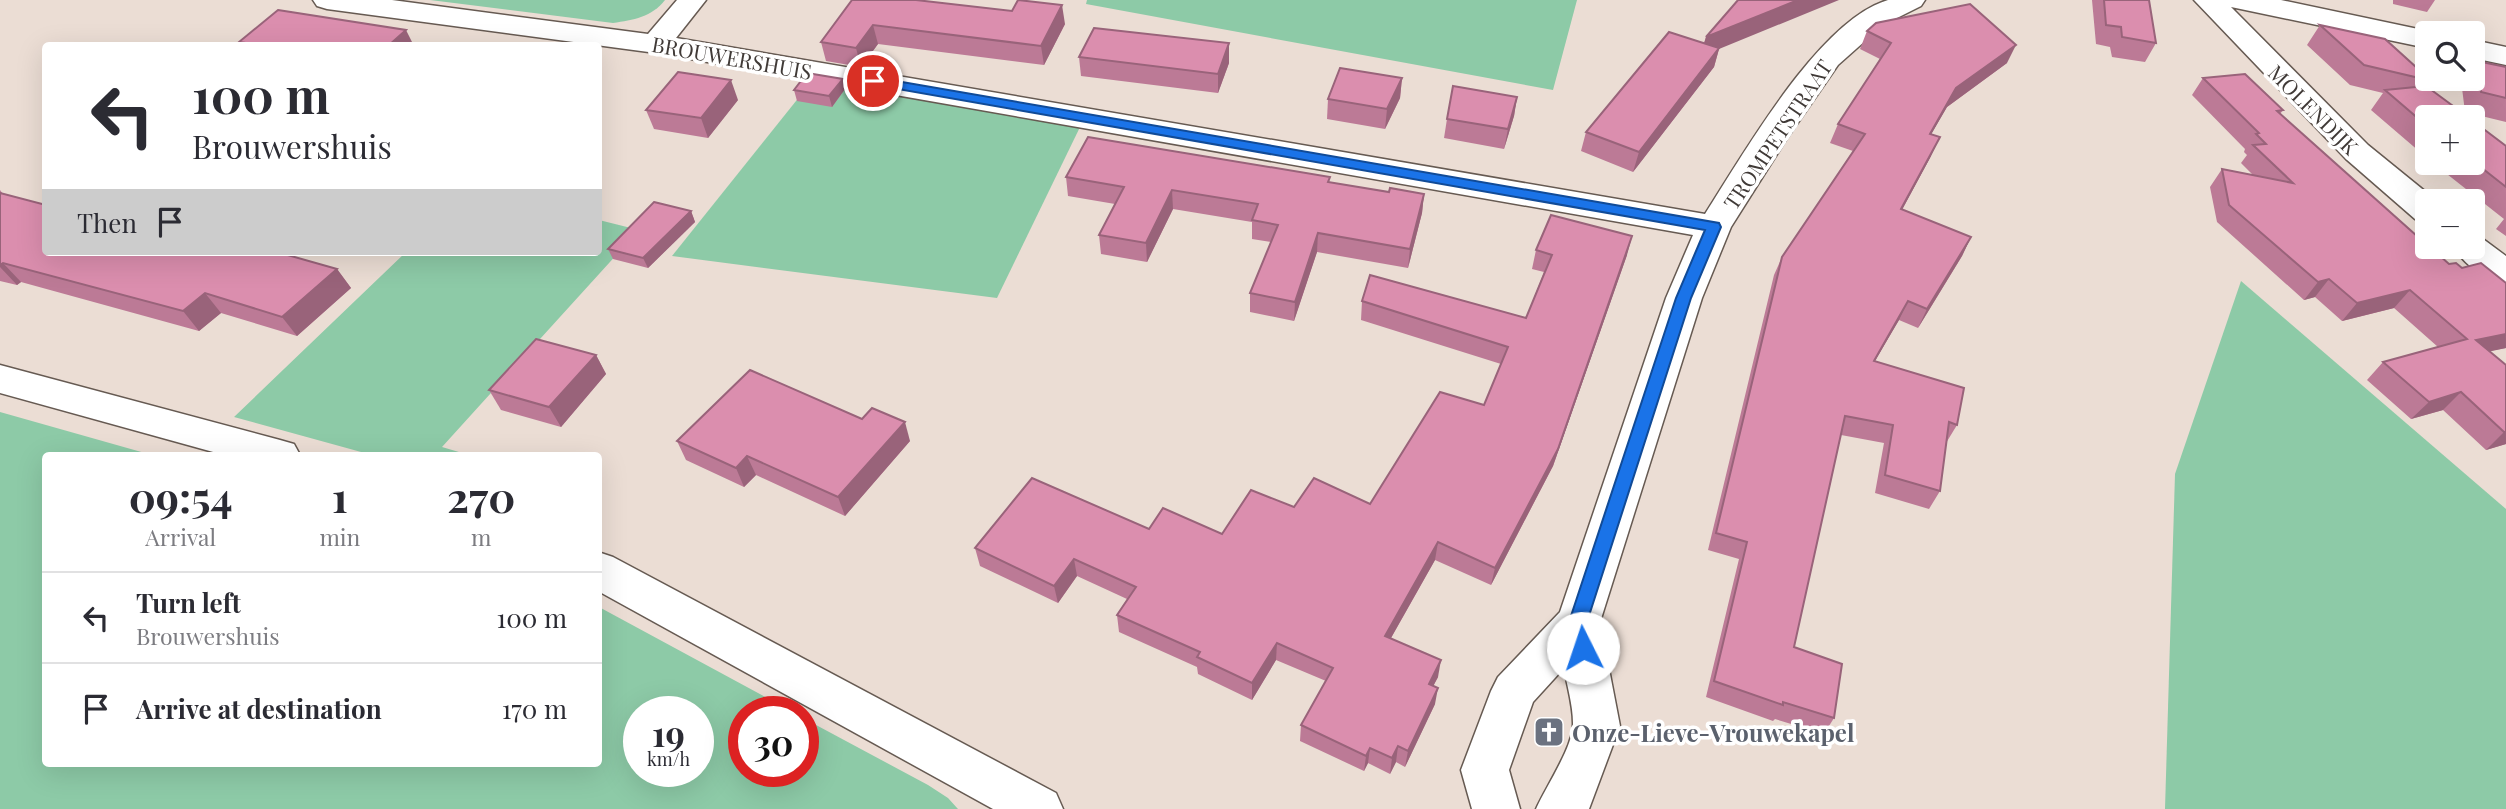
<!DOCTYPE html>
<html lang="en">
<head>
<meta charset="utf-8">
<style>
  body { margin:0; font-family:"Playfair Display",serif; background:#f2f2f3; color:#2b2b33; height:100vh; display:flex; flex-direction:column; font-size:26px; white-space:nowrap }
  * { box-sizing:border-box; margin:0 }
  p { font-size:23px; color:#7c7c81 }
  .icon { flex:none; width:38px; height:38px; fill:none; stroke:currentColor; stroke-width:2; stroke-linecap:round; stroke-linejoin:round }
  .map { position:relative; flex:1; overflow:hidden }
  .side { position:absolute; left:42px; top:452px; width:560px; height:315px; display:flex; flex-direction:column; background:#fff; border-radius:7px; box-shadow:0 7px 28px #0002 }
  .side>* { flex:none }
  .guide { position:absolute; left:42px; top:42px; width:560px; height:214px; border-radius:7px; box-shadow:0 7px 28px #0002; background:#fff; color:#2b2b33; overflow:hidden }
  .fabs { position:absolute; left:2415px; top:21px; display:grid; gap:14px }
  .fabs a { display:grid; place-items:center; width:70px; height:70px; border-radius:7px; background:#fff; box-shadow:0 7px 28px #0002; font-size:35px }
  .speed { position:absolute; left:623px; top:696px; display:flex; gap:14px; font-size:35px; font-weight:700; text-align:center }
  .speed>* { display:grid; place-content:center; width:91px; height:91px; border-radius:50%; background:#fff; box-shadow:0 7px 28px #0002; line-height:1 }
  .speed small { font-size:18px; font-weight:400 }
  .speed .limit { border:10px solid #d22; background:#fff; color:#111 }
  .pin { position:absolute; display:grid; place-items:center; width:60px; height:60px; color:#fff; margin:-30px; border:4px solid #fff; border-radius:50%; box-shadow:0 2px 7px #0007 }
  .me { position:absolute; width:77px; margin:-38px; rotate:356deg; stroke-linejoin:round; filter:drop-shadow(0 0 5px #0008) }
  .turn { display:flex; align-items:center; gap:24px; height:147px; padding:0 35px; font-size:32px }
  .turn .icon { width:91px; height:91px; stroke-width:2.5 }
  .turn b { display:block; font-size:49px; line-height:60px }
  .then { display:flex; align-items:center; height:66px; padding:0 35px; background:#0003; gap:14px; font-size:26px }
  .eta { display:flex; justify-content:space-evenly; align-items:center; height:119px; text-align:center }
  .eta b { font-size:42px; font-weight:700; line-height:49px }
  ul { padding:0; list-style:none }
  li { display:flex; align-items:center; gap:21px; height:91px; padding:0 35px; border-top:2px solid #e1e1e2 }
  li div { flex:1 }
  li b { display:block; font-size:26px }
  li em { font-style:normal }
  .map>svg:first-child { display:block }
  .green { fill:#8dcaa7; fill-rule:evenodd }
  .lines { fill:none; stroke-linecap:round; stroke-linejoin:round }
  .minor-casing { stroke:#665a52; stroke-width:3 }
  .minor { fill:#fff; fill-rule:evenodd }
  .wall { fill:#bc7a96 }
  .shaded-wall { fill:#99637a }
  .building { fill:#db8eae; stroke:#99637a; stroke-width:2 }
  .route { fill:#1a73e8; stroke:#114b97; stroke-width:2 }
  .labels { text-anchor:middle; dominant-baseline:central; stroke-width:7; stroke-linejoin:round; paint-order:stroke }
  .street-label { font-size:21px; fill:#403a37; stroke:#fff }
  .near-worship-label { font-size:24px; font-weight:bold; fill:#5b616d; stroke:#fff; text-anchor:start }
</style>
</head>
<body>
<div class="map">
<svg width="2506" height="809" viewBox="0 0 2506 809">
  <rect width="100%" height="100%" fill="#ebddd4"/>
  <g class="green">
    <path d="M430,0H665C652,17 633,20 613,23Z"/>
    <path d="M1087,0H1577L1553,90L1086,4Z"/>
    <path d="M812,81L1081,125L997,298L672,256Z"/>
    <path d="M599,220L639,230L442,447L469,455H372L234,417L406,252H598Z"/>
    <path d="M2241,281L2506,509V809H2165L2175,474Z"/>
    <path d="M0,412L152,455H46V763H598L599,607L793,712H744V772H803V718L928,785L948,798L958,809H0ZM639,712H698V772H639Z"/>
  </g>
  <g class="lines">
    <g class="minor-casing">
      <g id="minor">
        <path d="M313,0H392L648,34L677,0H706L676,38L1705,214C1743,155 1819,20 1888,0C1899,0 1914,0 1925,0L1921,6L1883,25L1838,65L1786,140L1731,227L1702,298L1600,622L1620,726L1589,809H1536C1545,788 1574,746 1573,723C1573,705 1567,686 1564,668L1533,702L1509,770L1520,809H1472L1461,770L1491,691L1498,677L1560,612L1666,298L1693,235L656,53L327,9L317,6Z"/>
        <path d="M2194,0H2281L2437,33H2427V48L2231,7L2368,145L2437,201H2427V222L2415,219L2346,159Z"/>
        <path d="M2473,40L2506,47V65L2473,58Z"/>
        <path d="M2473,236L2483,239L2506,256V286C2487,281 2463,264 2454,247H2473Z"/>
        <path d="M0,365L280,440L294,444L300,455H224L0,393Z"/>
        <path d="M598,552L613,557L1056,793L1063,809H993L598,591Z"/>
      </g>
    </g>
    <use href="#minor" class="minor"/>
  </g>
  <g class="wall">
    <path d="M852,0L1065,24L1044,65L878,44L861,67L826,61L821,42Z"/>
    <path d="M2092,0H2149L2156,43L2145,62L2112,57L2110,47L2096,44Z"/>
    <path d="M2393,0H2435L2427,12L2393,4Z"/>
    <path d="M2320,25L2432,81L2428,87L2427,158L2371,110L2383,93L2350,85L2307,45Z"/>
    <path d="M1867,31L2007,63L1947,107L1931,134V156L1902,210L1971,237L1962,256L1918,328L1899,320L1875,361L1957,425L1946,443L1940,491L1929,509L1875,493L1884,443L1841,435L1794,647L1834,718L1824,734L1775,719L1773,721L1706,697L1739,559L1708,550L1774,275L1782,257L1853,151L1830,143L1838,124L1880,59L1860,49Z"/>
    <path d="M1706,37L1719,49L1714,67L1633,172L1581,151L1586,132L1704,43Z"/>
    <path d="M239,42L414,46H242Z"/>
    <path d="M1229,43V63L1218,93L1081,76L1079,57Z"/>
    <path d="M2477,61L2506,67V122L2465,112L2461,80L2462,79H2473V66Z"/>
    <path d="M1402,78L1400,98L1385,129L1327,119L1328,99Z"/>
    <path d="M2203,78L2283,110L2280,114L2449,264L2506,283V348L2489,351L2506,365V444L2486,450L2443,410L2411,419L2367,380L2383,362L2438,347L2394,308L2342,321L2315,297L2304,300L2217,222L2210,187L2222,169L2253,175L2241,163L2247,155L2244,152L2245,149L2192,95Z"/>
    <path d="M845,89L832,107L797,101L794,90Z"/>
    <path d="M1517,97L1514,116L1504,149L1444,138L1447,119Z"/>
    <path d="M738,100L708,138L654,129L646,110Z"/>
    <path d="M2473,121L2506,146V236L2496,229L2504,219L2433,163H2473Z"/>
    <path d="M1066,177H1330L1329,182L1389,192L1424,194L1422,213L1408,268L1317,252L1294,321L1250,312V293L1271,242L1252,239V222L1173,209L1147,262L1101,254L1099,235L1115,204L1068,196Z"/>
    <path d="M0,190L46,252L337,269L351,288L297,336L221,313L199,331L21,282L17,285L0,281Z"/>
    <path d="M691,211L695,222L648,268L613,259L608,249Z"/>
    <path d="M1536,250L1627,255L1553,466L1491,585L1435,560L1391,638L1438,677L1433,686L1435,704L1405,767L1396,762L1390,774L1368,763L1364,771L1300,741L1301,725L1326,681L1276,660L1252,700L1198,674L1197,667L1119,632L1117,615L1127,599L1077,576L1058,603L980,566L975,548L1149,529L1222,534L1294,507L1370,504L1484,405L1501,364L1361,320L1362,301L1526,318L1544,272L1532,269Z"/>
    <path d="M596,355L606,374L561,427L501,410L489,390Z"/>
    <path d="M862,419L910,441L845,516L756,475L744,487L686,460L677,441Z"/>
  </g>
  <g class="shaded-wall">
    <path d="M1798,0H1839L1719,49L1714,67L1633,172L1639,152L1700,57L1706,37Z"/>
    <path d="M1062,5L1065,24L1044,65L1041,46Z"/>
    <path d="M873,25L878,44L861,67L856,48Z"/>
    <path d="M406,30L414,46H388Z"/>
    <path d="M1229,43V63L1218,93V74Z"/>
    <path d="M2016,45L2007,63L1947,107L1921,152L1930,134L1956,88Z"/>
    <path d="M1402,78L1400,98L1385,129L1387,109Z"/>
    <path d="M843,79L845,89L832,107L829,96Z"/>
    <path d="M731,80L738,100L708,138L701,118Z"/>
    <path d="M1517,97L1514,116L1504,149L1508,129Z"/>
    <path d="M1940,137L1931,156L1892,228L1901,209Z"/>
    <path d="M1172,190L1173,209L1147,262L1146,243Z"/>
    <path d="M1424,194L1422,213L1408,268L1410,249Z"/>
    <path d="M691,211L695,222L648,268L643,258Z"/>
    <path d="M1318,233L1317,252L1294,321L1295,302Z"/>
    <path d="M1632,236L1627,255L1553,466L1491,585L1495,568Z"/>
    <path d="M1971,237L1962,256L1918,328L1927,309Z"/>
    <path d="M3,263L21,282L17,285L0,267V265Z"/>
    <path d="M337,269L351,288L297,336L282,317Z"/>
    <path d="M2329,279L2315,297L2304,300L2318,282Z"/>
    <path d="M2410,290L2394,308L2342,321L2357,303Z"/>
    <path d="M205,293L221,313L199,331L183,311Z"/>
    <path d="M1908,301L1899,320L1864,379L1874,361Z"/>
    <path d="M2506,334V348L2459,358L2476,340Z"/>
    <path d="M596,355L606,374L561,427L549,407Z"/>
    <path d="M2461,392L2443,410L2411,419L2429,402Z"/>
    <path d="M905,422L910,441L845,516L838,497Z"/>
    <path d="M2504,432H2506V444L2486,450Z"/>
    <path d="M747,456L756,475L744,487L736,468Z"/>
    <path d="M1438,542L1435,560L1383,652L1385,636Z"/>
    <path d="M1074,559L1077,576L1058,603L1054,586Z"/>
    <path d="M1277,643L1276,660L1252,700V683Z"/>
    <path d="M1441,660L1438,677L1426,700L1429,684Z"/>
    <path d="M1438,688L1435,704L1405,767L1408,751Z"/>
    <path d="M1398,746L1396,762L1390,774L1392,758Z"/>
    <path d="M1370,748L1368,763L1364,771L1366,756Z"/>
  </g>
  <g class="building">
    <path d="M852,0H916L1012,11L1018,0L1062,5L1041,46L873,25L856,48L821,42Z"/>
    <path d="M1738,0H1798L1706,37Z"/>
    <path d="M2104,0H2149L2156,43L2122,37L2121,27L2106,25Z"/>
    <path d="M1970,4L2016,45L1956,88L1930,134L1940,137L1901,209L1971,237L1927,309L1908,301L1874,361L1964,388L1957,425L1949,422L1940,491L1885,475L1893,425L1845,416L1794,647L1842,664L1834,718L1783,702V705L1714,681L1747,542L1716,533L1782,257L1865,134L1838,124L1891,43L1867,31L1876,23Z"/>
    <path d="M278,10L406,30L388,46H266L239,42Z"/>
    <path d="M2320,25L2385,39L2427,77V79H2429L2432,81L2364,65Z"/>
    <path d="M1094,28L1229,43L1218,74L1079,57Z"/>
    <path d="M1669,32L1719,48L1639,152L1586,132Z"/>
    <path d="M2477,61L2506,67V98L2481,92Z"/>
    <path d="M1340,68L1402,78L1387,109L1328,99Z"/>
    <path d="M678,72L731,80L701,118L646,110Z"/>
    <path d="M807,73L843,79L829,96L794,90Z"/>
    <path d="M2245,74L2283,110L2277,111L2427,245V247H2430L2449,264L2456,263L2462,268L2481,263L2506,283V334L2476,340L2506,365V432H2504L2461,392L2429,402L2383,362L2467,339L2410,290L2357,303L2329,279L2318,282L2229,205L2222,169L2293,183L2253,145L2266,144L2256,134L2259,133L2203,78Z"/>
    <path d="M1453,86L1517,97L1508,129L1447,119Z"/>
    <path d="M2426,86L2468,117H2427V126L2385,90Z"/>
    <path d="M2473,121L2506,146V187L2473,161Z"/>
    <path d="M1088,137L1330,177L1328,182L1389,192L1390,188L1424,194L1410,249L1318,233L1295,302L1250,293L1278,225L1252,220L1258,204L1172,190L1146,243L1099,235L1124,187L1066,177Z"/>
    <path d="M0,193L46,205V252H277L337,269L282,317L205,293L183,311L3,263L0,265Z"/>
    <path d="M654,202L691,211L643,258L608,249Z"/>
    <path d="M1551,215L1632,236L1558,449L1495,568L1438,542L1385,636L1441,660L1429,684L1438,688L1408,751L1398,746L1392,758L1370,748L1366,756L1301,725L1333,668L1277,643L1252,683L1197,657L1200,652L1117,615L1136,587L1074,559L1054,586L975,548L1032,478L1149,529L1163,508L1222,534L1251,490L1294,507L1314,478L1370,504L1440,392L1484,405L1508,347L1362,301L1370,275L1526,318L1552,255L1536,250Z"/>
    <path d="M536,339L596,355L549,407L489,390Z"/>
    <path d="M750,370L862,419L872,408L905,422L838,497L747,456L736,468L677,441Z"/>
  </g>
  <path class="route" d="M873,77L1719,223L1721,227L1691,298L1587,622L1592,648L1589,654L1583,656L1576,654L1569,622L1676,298L1705,230L869,84V78Z"/>
  <defs>
    <g id="church-square" transform="scale(1.575)"><rect x="-9" y="-9" width="18" height="18" rx="4" fill="#6b7280" stroke="#fff"/><path d="M-1.2-6h2.4v3.5h3.3v2.4h-3.3V6h-2.4V-.1h-3.3v-2.4h3.3Z" fill="#fff"/></g>
  </defs>
  <g fill-rule="evenodd">
    <use href="#church-square" x="1549" y="732"/>
  </g>
  <g class="labels">
    <g class="street-label">
      <text transform="translate(732 57) rotate(10)">BROUWERSHUIS</text>
      <text transform="translate(2314 109) rotate(45)">MOLENDIJK</text>
      <text transform="translate(1777 134) rotate(-56)">TROMPETSTRAAT</text>
    </g>
    <g class="near-worship-label">
      <text x="1572" y="732">Onze-Lieve-Vrouwekapel</text>
    </g>
  </g>
</svg>
<div class="fabs">
<a><svg class="icon" aria-label="search" viewBox="0 0 24 24"><circle cx="10" cy="10" r="6"/><path d="M15 15l6 6"/></svg></a>
<a>+</a>
<a>−</a>
</div>
<div class="speed"><div>19<small>km/h</small></div><div class="limit">30</div></div>
<div class="pin" style="left:873px;top:81px;background:#d93025"><svg class="icon" aria-label="arrive" viewBox="0 0 24 24"><path d="M6 21V4h12l-3 4 3 4H6"/></svg></div>
<svg class="me" style="left:1583px;top:648px" viewBox="-20 -20 40 40"><circle r="19" fill="#fff"/><path d="M0-13L10 11 0 6-10 11z" fill="#1a73e8"/></svg>
<div class="guide">
<div class="turn"><svg class="icon" aria-label="left" viewBox="0 0 24 24"><path d="M17 20v-9H6M10 6l-5 5 5 5"/></svg><div><b>100 m</b>Brouwershuis</div></div>
<div class="then">Then<svg class="icon" aria-label="arrive" viewBox="0 0 24 24"><path d="M6 21V4h12l-3 4 3 4H6"/></svg></div>
</div>
<section class="side">
<div class="eta">
<div><b>09:54</b><p>Arrival</p></div>
<div><b>1</b><p>min</p></div>
<div><b>270</b><p>m</p></div>
</div>
<ul>
<li><svg class="icon" aria-label="left" viewBox="0 0 24 24"><path d="M17 20v-9H6M10 6l-5 5 5 5"/></svg><div><b>Turn left</b><p>Brouwershuis</p></div><em>100 m</em></li>
<li><svg class="icon" aria-label="arrive" viewBox="0 0 24 24"><path d="M6 21V4h12l-3 4 3 4H6"/></svg><div><b>Arrive at destination</b></div><em>170 m</em></li>
</ul>
</section>
</div>
</body>
</html>
